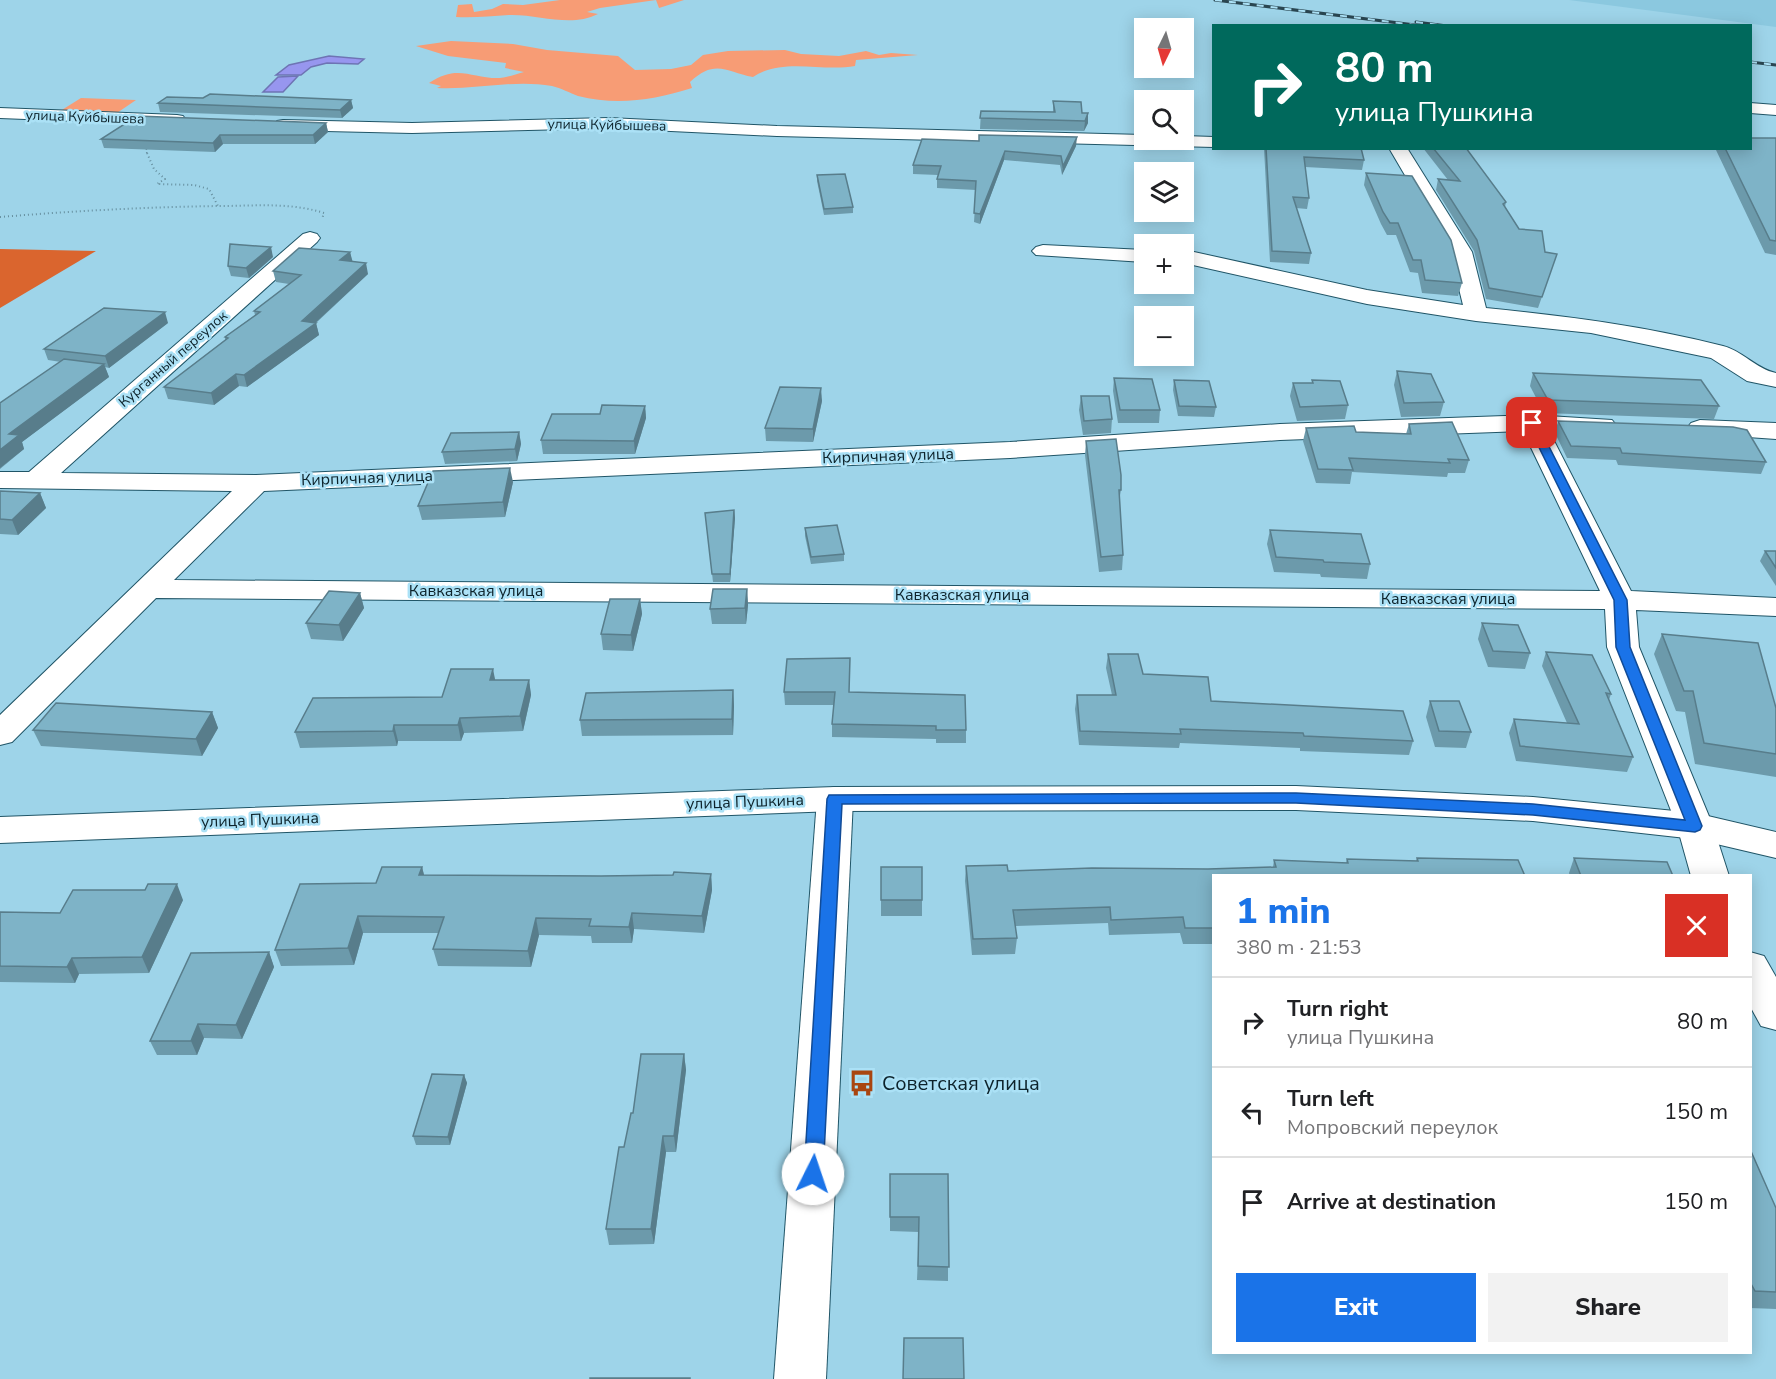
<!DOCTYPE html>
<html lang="en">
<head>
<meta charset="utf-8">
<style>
  body { margin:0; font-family:"Nunito Sans",sans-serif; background:#f2f2f2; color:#202124; height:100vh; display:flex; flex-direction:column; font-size:22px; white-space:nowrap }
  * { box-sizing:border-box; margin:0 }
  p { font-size:20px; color:#757577 }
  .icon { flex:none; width:33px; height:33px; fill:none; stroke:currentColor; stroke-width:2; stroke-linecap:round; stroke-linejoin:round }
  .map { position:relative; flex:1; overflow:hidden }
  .side { position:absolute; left:1212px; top:874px; width:540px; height:480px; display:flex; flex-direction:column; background:#fff; border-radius:0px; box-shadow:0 3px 15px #0003 }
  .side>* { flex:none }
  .top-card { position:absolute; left:1212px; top:24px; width:540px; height:126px; border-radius:0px; box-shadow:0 3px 15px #0003; background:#00695c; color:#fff; overflow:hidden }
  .needle { width:39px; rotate:185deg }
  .buttons { position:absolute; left:1134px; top:18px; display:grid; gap:12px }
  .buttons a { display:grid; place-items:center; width:60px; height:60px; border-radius:0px; background:#fff; box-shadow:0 3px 15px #0003; font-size:30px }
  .pin { position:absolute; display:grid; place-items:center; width:51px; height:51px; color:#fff; margin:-26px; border-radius:12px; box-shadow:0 3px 9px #0006 }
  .me { position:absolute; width:66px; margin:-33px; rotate:4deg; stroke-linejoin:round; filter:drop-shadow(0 0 4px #0008) }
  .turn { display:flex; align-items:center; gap:21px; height:126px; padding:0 24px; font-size:27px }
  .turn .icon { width:78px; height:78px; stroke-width:2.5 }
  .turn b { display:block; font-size:42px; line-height:51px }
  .round { display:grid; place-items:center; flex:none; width:63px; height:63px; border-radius:0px; background:#f2f2f2 }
  .headline { display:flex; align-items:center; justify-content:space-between; height:102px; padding:0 24px }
  h1 { font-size:36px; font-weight:800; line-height:45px; color:#1a73e8 }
  .button { display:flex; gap:12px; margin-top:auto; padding:12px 24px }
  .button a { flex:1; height:69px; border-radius:0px; background:#1a73e8; color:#fff; font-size:24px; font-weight:800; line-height:69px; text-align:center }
  .button a+a { background:#f2f2f2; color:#202124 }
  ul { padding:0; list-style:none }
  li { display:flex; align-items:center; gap:18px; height:90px; padding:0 24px; border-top:2px solid #e0e0e0 }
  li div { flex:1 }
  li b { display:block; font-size:22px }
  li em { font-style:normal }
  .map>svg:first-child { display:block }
  .built { fill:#8bc8df }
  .green { fill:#f79c75 }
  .forest { fill:#da652e }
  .water { fill:#9796ef; stroke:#6e74b4; stroke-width:1.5 }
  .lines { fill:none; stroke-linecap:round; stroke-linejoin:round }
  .minor-casing { stroke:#205567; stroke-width:2 }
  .major-casing { stroke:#205567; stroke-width:2 }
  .path-far1 { stroke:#668f9f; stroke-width:1.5; stroke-dasharray:1 2; stroke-linecap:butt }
  .path { stroke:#668f9f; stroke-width:2; stroke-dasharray:1 3; stroke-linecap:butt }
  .minor { fill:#fff; fill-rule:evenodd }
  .major { fill:#fff; fill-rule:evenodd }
  .rail-casing { stroke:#2a4651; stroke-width:3 }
  .rail { stroke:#abe1f6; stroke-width:2; stroke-dasharray:7; stroke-linecap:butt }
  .wall { fill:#6c9aab }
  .shaded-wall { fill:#587d8b }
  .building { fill:#7eb3c7; stroke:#587d8b; stroke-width:1.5 }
  .route { fill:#1a73e8; stroke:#114b97; stroke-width:1.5 }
  .labels { text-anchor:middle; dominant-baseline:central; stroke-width:5; stroke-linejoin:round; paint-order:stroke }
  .far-street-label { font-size:14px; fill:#0d232b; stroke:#abe1f6 }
  .street-label { font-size:16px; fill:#0d232b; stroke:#abe1f6 }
  .near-poi-label { font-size:20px; fill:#0d232b; stroke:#abe1f6; text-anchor:start }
</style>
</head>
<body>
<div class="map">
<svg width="1776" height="1379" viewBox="0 0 1776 1379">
  <rect width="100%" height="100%" fill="#9ed4e9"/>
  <path class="built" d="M1569,0H1776V27Z"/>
  <g class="green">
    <path d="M560,0H684L659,8L656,0L600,8L587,12L598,14C570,28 539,14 509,15C491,16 474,18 456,17L458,5L472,4L474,12L492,9L503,4L523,5Z"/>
    <path d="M451,41L513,44L547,50L618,56L635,70L671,69L691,65L703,55L728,51L785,50L801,54L839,56L866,51L879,55L891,53L918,55L856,60L855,66C821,72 783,57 753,77C727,72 715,58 690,82L692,88C654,100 617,106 578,96C570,93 561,88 552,86C514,79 475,90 437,88L441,86L429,83C458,63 472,79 500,78C508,77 517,74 524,72L505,68L506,63L448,56L416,46Z"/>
    <path d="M81,98L136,100L114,115L57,113Z"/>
  </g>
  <path class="forest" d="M0,249L96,251L0,308Z"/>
  <g class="water">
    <path d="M329,56L364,59L358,64L327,63L311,67L301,75H276L289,65Z"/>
    <path d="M298,76L283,92H263L278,77Z"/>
  </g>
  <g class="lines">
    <g class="minor-casing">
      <g id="minor">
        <path d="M1750,103L1776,105V115L1750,113Z"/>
        <path d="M0,108L177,115L183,116L186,120L183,124L177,125L0,118Z"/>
        <path d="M609,118L777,126L1144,135V140H1184V136L1214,137V147L777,136L609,128L412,133L283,130L277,129L274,125L277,121L283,120L412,123Z"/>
        <path d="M1389,148H1407L1472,252L1486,308C1566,316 1645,326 1723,346C1743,351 1756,369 1776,373V387L1747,381L1711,358L1591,333L1476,321L1367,304L1184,263V251L1194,252L1367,290L1463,305L1450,252Z"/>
        <path d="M310,232L317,234L320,238L317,242L61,473L256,475L1010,442L1280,424L1532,415L1612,420L1616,425L1612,430L1603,433L1549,431L1631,591L1776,598V616L1636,610L1639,647L1713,826L1729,876H1691L1677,826L1607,647L1605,609L156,598L12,742L0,745V715L232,491L0,488V472H29L303,234ZM1523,431L1600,591L174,580L264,491L1010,458L1280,440Z"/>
        <path d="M1043,245L1144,250V262L1036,255L1032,251L1036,247Z"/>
        <path d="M1700,420L1776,423V439L1691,433L1687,428L1691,423Z"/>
        <path d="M835,787L848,790L853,799L826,1379H774L817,799L822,790Z"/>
        <path d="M1750,952L1764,956L1776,977V1030L1761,1026L1750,1006Z"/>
      </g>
    </g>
    <g class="major-casing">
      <path id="major" d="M1296,786L1533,797L1695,813L1776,832V858L1695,839L1533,821L1296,810L835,811L0,843V817L835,787Z"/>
    </g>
    <path class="path-far1" d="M146,146L147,155"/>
    <g class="path">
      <path d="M147,153L154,169L165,179L157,184L194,185L209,189L218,206"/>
      <path d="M0,217C73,211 146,207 220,206C255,206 289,202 324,213L322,219"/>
    </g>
    <use href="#minor" class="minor"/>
    <use href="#major" class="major"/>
    <g class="rail-casing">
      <g id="rail">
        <path d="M1215,0L1423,26"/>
        <path d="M1416,22L1447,26"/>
        <path d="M1750,62L1776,65"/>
      </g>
    </g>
    <use href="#rail" class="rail"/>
  </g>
  <g class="wall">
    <path d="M203,98L351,100L353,108L342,118L160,112L158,103Z"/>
    <path d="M1053,101L1082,113H1088V123L1084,131L980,129L981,111L1053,112Z"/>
    <path d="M326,123L328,132L315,144H223L215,152L104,148L101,139Z"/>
    <path d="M1776,138V255L1765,253L1716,150L1717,148H1725Z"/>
    <path d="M922,139L1076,146L1062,175L1060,165L1004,160L980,224L974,222L976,190L937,188V179L938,175L913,174V165Z"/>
    <path d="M1264,148H1361L1364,160L1362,170L1305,167L1309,198L1307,209L1296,208L1311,253L1309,264L1270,262Z"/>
    <path d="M1423,148H1466L1506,202L1505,207L1519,229L1545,252L1557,254L1538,308L1486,299L1474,251L1436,190L1438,179L1448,180Z"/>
    <path d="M1366,173L1462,283L1458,296L1422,293L1418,273L1410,272L1396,235H1387L1381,224L1364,185Z"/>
    <path d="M817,175L853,207V213L824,215L817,181Z"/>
    <path d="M350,252L352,262L368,274L316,323L319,335L247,387L239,386L214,405L168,399L164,387L225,340V337L255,315L254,311L289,284L276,282L273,271Z"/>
    <path d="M273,257L249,278L231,276L228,266Z"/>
    <path d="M168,323L109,368L105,367L109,377L22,442L24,449L0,469V403L61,362L48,360L44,349Z"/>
    <path d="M1397,371L1444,402L1440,416L1401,417L1394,385Z"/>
    <path d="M1533,373L1719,406L1714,419L1544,413L1530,386Z"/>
    <path d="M1114,378L1160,410L1159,423H1118L1113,391Z"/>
    <path d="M1174,380L1216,407L1214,417L1178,416L1173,390Z"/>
    <path d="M1312,380L1348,405L1345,419L1297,421L1290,396L1293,383H1312Z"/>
    <path d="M1081,396L1112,419L1111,433L1083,435L1079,410Z"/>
    <path d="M822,401L813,442L766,441L765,428Z"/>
    <path d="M645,406L646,418L635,454H543L541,440Z"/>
    <path d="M1558,421L1766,462L1761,474L1618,465L1616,460L1567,458L1555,433Z"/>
    <path d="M1409,424L1469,460L1465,473H1448L1447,477L1352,472L1350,484L1316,483L1303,441L1306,428L1356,432L1406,434Z"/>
    <path d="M519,432L521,444L517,461L445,464L442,452Z"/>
    <path d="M1086,441L1121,490L1119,501L1123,555L1122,570L1099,572L1085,455Z"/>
    <path d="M513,482L505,517L422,520L418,506Z"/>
    <path d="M0,491L40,493L46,508L18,535L0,534Z"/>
    <path d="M734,510L735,518L730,582H713L705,513Z"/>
    <path d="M805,528L844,554V561L811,564L805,536Z"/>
    <path d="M1270,530L1370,564L1367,579L1321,577L1320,574L1274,572L1267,544Z"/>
    <path d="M1765,551H1776V586L1760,561Z"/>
    <path d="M747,589L748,605L746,624H712L710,609Z"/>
    <path d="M360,593L364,608L343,641L311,639L306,623Z"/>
    <path d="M640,599L642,614L633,651L603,650L601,634Z"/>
    <path d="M1482,623L1530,653L1525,669L1488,667L1478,639Z"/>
    <path d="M1662,634L1776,708V777L1695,764L1685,712L1676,711L1654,654Z"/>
    <path d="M1546,652L1611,694L1609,700L1633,757L1627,772L1516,761L1509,733L1514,719L1567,723L1542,666Z"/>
    <path d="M1108,654L1143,674L1211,701L1413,741L1409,755L1300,751V748L1180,743L1179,748L1079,745L1075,709L1077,695H1112L1106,668Z"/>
    <path d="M850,658L849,692L966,730V743H936V739L832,737V724L834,705H785L784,692Z"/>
    <path d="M495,680H529L531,695L523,731L464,733L461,741H398L397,746L300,748L295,732L442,697Z"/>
    <path d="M733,690L734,706L733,735L582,736L580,720Z"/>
    <path d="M1430,701L1471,732L1466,748L1435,747L1426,717Z"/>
    <path d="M212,712L218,728L202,756L41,746L33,730Z"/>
    <path d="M1417,858L1518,860L1214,876V944H1183L1180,933L1109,935L1108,923L1015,926L1017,938L1015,954L972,955L965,881L966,866L1008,871L1208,869L1273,867L1274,860L1346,863L1347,859L1416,861Z"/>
    <path d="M1574,858L1673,876H1570L1569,873Z"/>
    <path d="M422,867L424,875L601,876L673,875L711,874L712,890L704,933L634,929L632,943H592L591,936L539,935L531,967L438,966L433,949L439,933H363L354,965L281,966L275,950L376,883Z"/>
    <rect x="881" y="867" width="41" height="49"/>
    <path d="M183,900L149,973L79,974L75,983L0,982V912L60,913Z"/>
    <path d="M269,952L274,967L242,1039L204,1038L197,1055H157L150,1041Z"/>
    <path d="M684,1054L686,1070L676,1152H666L654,1244L609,1245L606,1229L633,1113Z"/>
    <path d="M464,1075L467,1083L450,1145H416L413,1136Z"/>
    <path d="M1750,1149L1776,1208V1309L1750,1308Z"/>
    <path d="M890,1174H948V1281L917,1280L919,1232L890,1231Z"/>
  </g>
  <g class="shaded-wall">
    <path d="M351,100L353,108L342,118L340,110Z"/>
    <path d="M1088,113V123L1084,131L1085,121Z"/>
    <path d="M326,123L328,132L315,144L313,135Z"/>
    <path d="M220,135L223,144L215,152L213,143Z"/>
    <path d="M1077,137L1076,146L1062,175L1063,166Z"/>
    <path d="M1005,151L1004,160L980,224V214Z"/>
    <path d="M271,247L273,257L249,278L246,268Z"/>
    <path d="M350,252L353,263L340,260Z"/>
    <path d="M366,263L368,274L314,324L316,323L319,335L247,387L244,375Z"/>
    <path d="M165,312L168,323L109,368L105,356Z"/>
    <path d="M104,364L109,377L22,442L24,449L0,468V450L9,434Z"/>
    <path d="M236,374L239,386L214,405L211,393Z"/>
    <path d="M821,388L822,401L813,442V429Z"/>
    <path d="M645,406L646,418L635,454L634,441Z"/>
    <path d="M519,432L521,444L517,461L515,449Z"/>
    <path d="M510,468L513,482L505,517L503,502Z"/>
    <path d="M40,493L46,508L18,535L12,520Z"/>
    <path d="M734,510L735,518L730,582V574Z"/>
    <path d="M747,589L748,605L746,624L745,608Z"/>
    <path d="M360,593L364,608L343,641L339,625Z"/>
    <path d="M640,599L642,614L633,651L631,635Z"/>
    <path d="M493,669L496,684L490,680Z"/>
    <path d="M529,680L531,695L523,731L520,716Z"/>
    <path d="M733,690L734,706L733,735L732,719Z"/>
    <path d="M212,712L218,728L202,756L196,739Z"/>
    <path d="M460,718L464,733L461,741L458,725Z"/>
    <path d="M394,725L398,741L397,746L393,731Z"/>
    <path d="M422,867L426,883L419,875Z"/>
    <path d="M711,874L712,890L704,933L702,916Z"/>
    <path d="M177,884L183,900L149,973L142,957Z"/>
    <path d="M632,913L634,929L632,943L629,927Z"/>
    <path d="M358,916L363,933L354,965L348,948Z"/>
    <path d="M536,918L539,935L531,967L528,951Z"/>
    <path d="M269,952L274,967L242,1039L236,1025Z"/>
    <path d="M72,958L79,974L75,983L67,967Z"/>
    <path d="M198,1024L204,1038L197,1055L191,1041Z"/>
    <path d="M684,1054L686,1070L676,1152L674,1136Z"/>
    <path d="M464,1075L467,1083L450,1145L448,1137Z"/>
    <path d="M663,1136L666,1152L654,1244L651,1229Z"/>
  </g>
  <g class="building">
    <path d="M210,94L351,100L340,110L158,103L167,97L203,98Z"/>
    <path d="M1053,101L1081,102L1082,113H1088L1085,121L980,118L981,111L1055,112Z"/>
    <path d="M137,116L326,123L313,135H220L213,143L101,139Z"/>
    <path d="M979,135L1077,137L1063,166L1061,156L1005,151L980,214L974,213L976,181L937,179L941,166L913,165L922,139L979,141Z"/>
    <path d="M1750,138H1776V241L1770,240L1725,148H1750Z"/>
    <path d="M1266,148H1361L1364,160L1304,157L1309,198L1293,197L1311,253L1272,251Z"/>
    <path d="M1433,148H1466L1506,202L1503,204L1519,229L1542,231L1545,252L1557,254L1542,297L1489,288L1477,240L1438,179L1460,181Z"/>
    <path d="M1366,173L1412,176L1451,240L1462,283L1425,280L1421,260H1413L1398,223H1390L1383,212Z"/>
    <path d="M845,174L853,207L824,209L817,175Z"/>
    <path d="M230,244L271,247L246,268L228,266Z"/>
    <path d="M299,248L350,252L340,260L366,263L302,321L316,323L244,375L236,374L211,393L164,387L228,338L225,337L260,312L254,311L301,275L273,271Z"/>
    <path d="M104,308L165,312L105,356L44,349Z"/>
    <path d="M64,359L104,364L9,434L19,435L0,450V403Z"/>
    <path d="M1397,371L1431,374L1444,402L1404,403Z"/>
    <path d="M1533,373L1701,380L1719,406L1548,400Z"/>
    <path d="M1114,378L1152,379L1160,410H1120Z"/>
    <path d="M1174,380L1209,381L1216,407L1179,406Z"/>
    <path d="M1312,380L1340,381L1348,405L1300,407L1293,383H1313Z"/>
    <path d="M780,387L821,388L813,429L765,428Z"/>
    <path d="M1081,396H1109L1112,419L1084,421Z"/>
    <path d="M602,405L645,406L634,441L541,440L552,414H600Z"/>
    <path d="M1558,421L1733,427L1747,430L1766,462L1622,453L1620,448L1571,446Z"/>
    <path d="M1452,422L1469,460L1448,459L1450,463L1349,458L1353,470L1318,469L1306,428L1354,426L1356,432L1411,434L1409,424Z"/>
    <path d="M519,432L515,449L442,452L451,433Z"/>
    <path d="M1116,439L1121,475V490H1119L1123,555L1101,557L1086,441Z"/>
    <path d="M510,468L503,502L418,506L433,471Z"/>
    <path d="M0,491L40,493L12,520L0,519Z"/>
    <path d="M734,510L730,574H712L705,513Z"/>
    <path d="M837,525L844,554L811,557L805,528Z"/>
    <path d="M1270,530L1361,534L1370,564L1324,562L1323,560L1276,557Z"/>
    <path d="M1765,551H1776V568Z"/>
    <path d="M713,589H747L745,608L710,609Z"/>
    <path d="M329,591L360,593L339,625L306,623Z"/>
    <path d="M610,599H640L631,635L601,634Z"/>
    <path d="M1482,623L1518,625L1530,653L1493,651Z"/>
    <path d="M1662,634L1758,643L1776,708V754L1704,743L1693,691H1684Z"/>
    <path d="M1546,652L1592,655L1611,694L1606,693L1633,757L1520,746L1514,719L1579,724Z"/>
    <path d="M1108,654H1138L1143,674L1208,677L1211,701L1403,711L1413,741L1304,736L1303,733L1180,729L1181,734L1080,731L1077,695H1116Z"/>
    <path d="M850,658L849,692L965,695L966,730H936V726L832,724L835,692H784L787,659Z"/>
    <path d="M451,669H493L490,680H529L520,716L460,718L458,725H394L393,731L295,732L313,698L442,697Z"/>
    <path d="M733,690L732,719L580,720L586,693Z"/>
    <path d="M1430,701H1459L1471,732L1439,731Z"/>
    <path d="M56,703L212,712L196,739L33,730Z"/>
    <path d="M1417,858L1518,860L1525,876H1214V928H1185L1183,917L1111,920L1110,907L1013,910L1017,938L973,939L966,866L1007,865L1008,871L1092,868L1208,869L1276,867L1274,860L1348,863L1347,859L1418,861Z"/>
    <path d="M1574,858L1667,862L1673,876H1581Z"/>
    <path d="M382,867H422L419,875L601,876L673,875L674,872L711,874L702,916L632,913L629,927L589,926L591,919L536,918L528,951L433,949L444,917L358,916L348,948L275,950L300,884L376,883Z"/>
    <rect x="881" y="867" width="41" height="33"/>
    <path d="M148,884H177L142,957L72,958L67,967L0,966V912L60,913L73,890H145Z"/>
    <path d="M269,952L236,1025L198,1024L191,1041H150L191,953Z"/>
    <path d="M641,1054H684L674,1136H663L651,1229H606L619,1147H624L631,1113H633Z"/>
    <path d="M432,1074L464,1075L448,1137L413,1136Z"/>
    <path d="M1750,1149L1776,1208V1292L1755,1291L1750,1282Z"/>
    <path d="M890,1174H948L949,1267L918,1266L919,1217H890Z"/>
    <path d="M904,1338H963L964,1379H903Z"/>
    <rect x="590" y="1378" width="100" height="1"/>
  </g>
  <path class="route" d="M1528,420H1532L1537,423L1627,600L1630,647L1702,826L1700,830L1695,832L1533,815L1296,803L842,804L823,1174L820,1180L813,1182L806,1180L804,1174L827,799L829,795L1296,793L1533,804L1685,820L1616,647L1614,600L1527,423Z"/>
  <defs>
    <g id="bus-bare" transform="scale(2.07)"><path d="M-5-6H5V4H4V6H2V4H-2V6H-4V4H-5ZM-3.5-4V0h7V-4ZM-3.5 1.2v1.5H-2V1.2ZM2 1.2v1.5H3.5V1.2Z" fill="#a94510" stroke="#abe1f6" stroke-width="2.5" paint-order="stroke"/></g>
  </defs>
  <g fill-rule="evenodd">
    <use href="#bus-bare" x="862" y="1083"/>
  </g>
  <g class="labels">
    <g class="far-street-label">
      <text transform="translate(85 117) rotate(2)">улица Куйбышева</text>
      <text transform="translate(607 125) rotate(1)">улица Куйбышева</text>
      <text transform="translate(173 359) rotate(-41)">Курганный переулок</text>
    </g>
    <g class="street-label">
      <text transform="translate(888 456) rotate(-2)">Кирпичная улица</text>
      <text transform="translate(367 478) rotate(-2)">Кирпичная улица</text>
      <text x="476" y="591">Кавказская улица</text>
      <text x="962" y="595">Кавказская улица</text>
      <text x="1448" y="599">Кавказская улица</text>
      <text transform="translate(745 802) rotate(-2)">улица Пушкина</text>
      <text transform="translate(260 820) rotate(-2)">улица Пушкина</text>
    </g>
    <g class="near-poi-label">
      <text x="882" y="1083">Советская улица</text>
    </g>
  </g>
</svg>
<div class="buttons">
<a><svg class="needle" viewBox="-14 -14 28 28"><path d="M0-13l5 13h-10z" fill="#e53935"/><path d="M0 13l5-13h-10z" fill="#757577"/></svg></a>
<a><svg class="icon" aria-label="search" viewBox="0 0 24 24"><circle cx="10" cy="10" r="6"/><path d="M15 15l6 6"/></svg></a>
<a><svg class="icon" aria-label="layers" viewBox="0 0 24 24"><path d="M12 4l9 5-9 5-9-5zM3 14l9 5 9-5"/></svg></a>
<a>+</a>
<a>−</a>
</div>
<div class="pin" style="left:1532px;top:423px;background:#d93025"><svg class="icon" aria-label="arrive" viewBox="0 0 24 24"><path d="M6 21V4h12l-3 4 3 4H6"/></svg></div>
<svg class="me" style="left:813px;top:1174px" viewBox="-20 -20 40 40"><circle r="19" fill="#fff"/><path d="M0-13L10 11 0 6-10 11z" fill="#1a73e8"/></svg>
<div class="top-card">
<div class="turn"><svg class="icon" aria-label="right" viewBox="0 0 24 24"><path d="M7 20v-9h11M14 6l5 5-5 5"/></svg><div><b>80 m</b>улица Пушкина</div></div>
</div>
<section class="side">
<div class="headline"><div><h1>1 min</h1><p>380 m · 21:53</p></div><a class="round" style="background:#d93025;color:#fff"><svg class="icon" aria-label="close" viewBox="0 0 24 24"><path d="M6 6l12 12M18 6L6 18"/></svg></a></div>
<ul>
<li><svg class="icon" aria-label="right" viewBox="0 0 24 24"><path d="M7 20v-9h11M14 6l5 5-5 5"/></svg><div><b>Turn right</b><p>улица Пушкина</p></div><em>80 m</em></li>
<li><svg class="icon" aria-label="left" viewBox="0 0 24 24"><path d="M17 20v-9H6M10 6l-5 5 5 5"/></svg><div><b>Turn left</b><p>Мопровский переулок</p></div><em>150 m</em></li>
<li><svg class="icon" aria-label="arrive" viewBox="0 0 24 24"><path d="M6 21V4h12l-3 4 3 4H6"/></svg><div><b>Arrive at destination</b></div><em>150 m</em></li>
</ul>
<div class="button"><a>Exit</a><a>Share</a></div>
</section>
</div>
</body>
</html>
